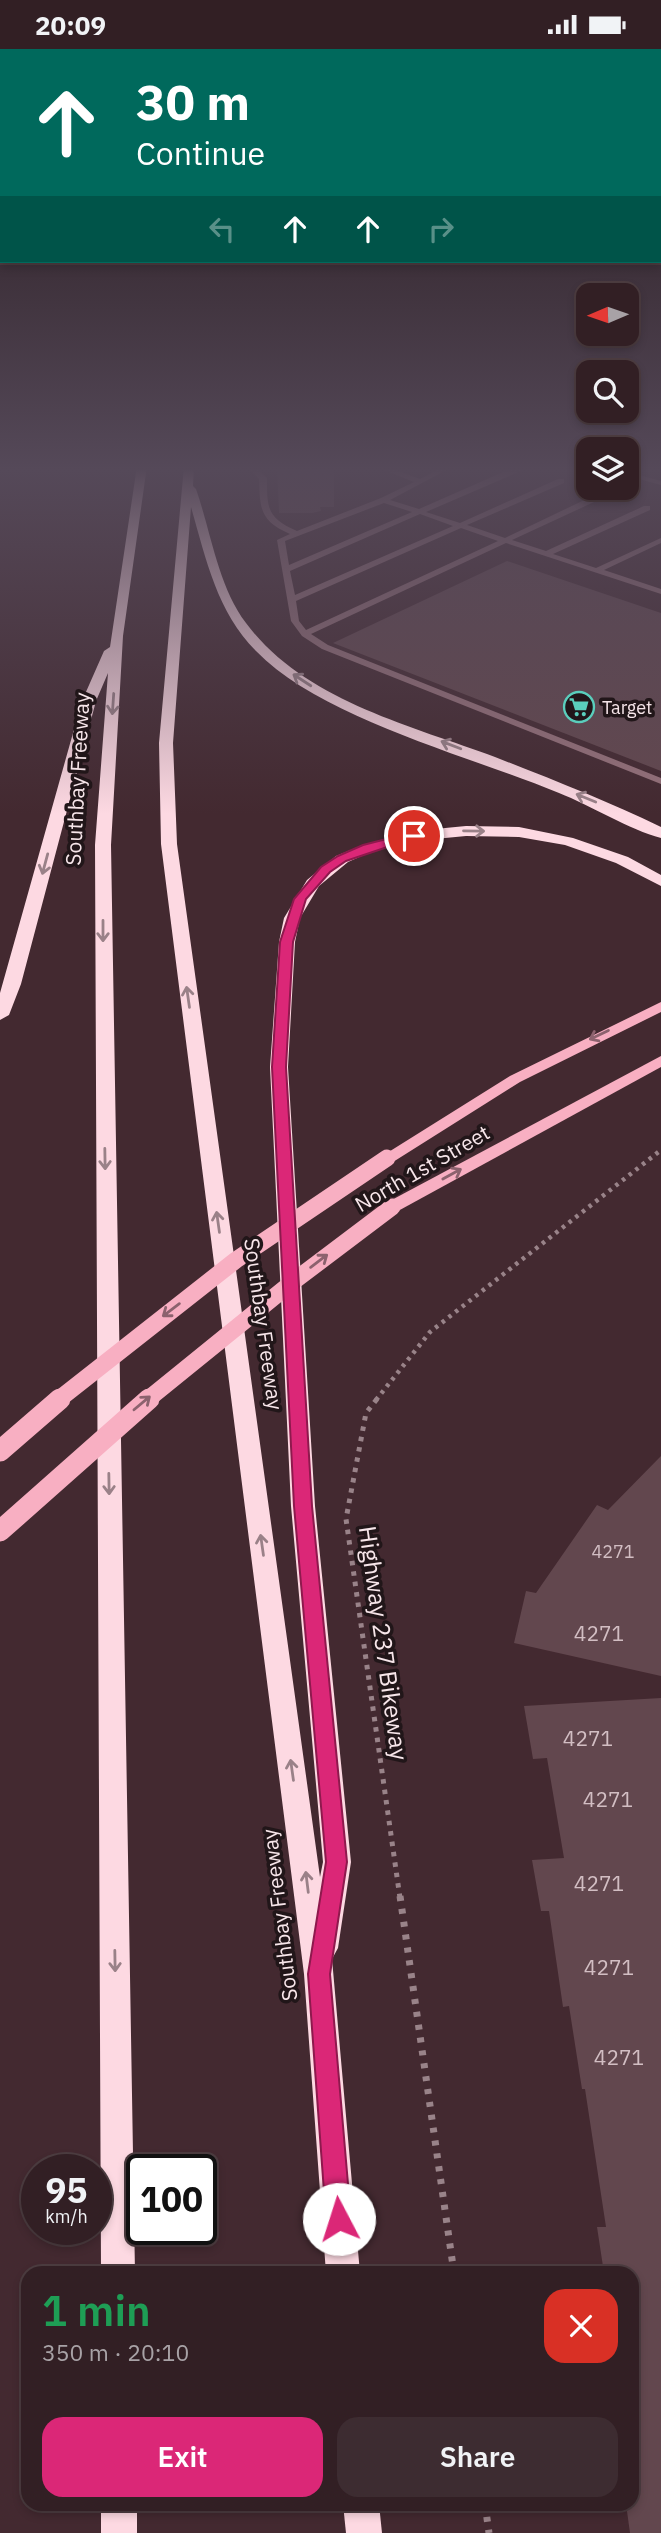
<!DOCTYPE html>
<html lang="en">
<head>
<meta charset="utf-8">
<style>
  body { margin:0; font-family:"IBM Plex Sans",sans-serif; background:#3d2c31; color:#f1f3f6; height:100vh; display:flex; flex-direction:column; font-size:26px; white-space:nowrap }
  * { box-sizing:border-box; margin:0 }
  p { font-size:23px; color:#a8a2a6 }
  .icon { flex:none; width:38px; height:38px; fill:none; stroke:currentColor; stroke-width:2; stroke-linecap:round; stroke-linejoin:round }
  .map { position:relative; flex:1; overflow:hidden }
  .side { position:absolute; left:21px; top:2217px; width:618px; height:245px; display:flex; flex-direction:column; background:#321f24; border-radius:21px; box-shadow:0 4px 10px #0003,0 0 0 2px #4d3d41 }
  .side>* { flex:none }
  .guide { position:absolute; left:0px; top:0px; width:662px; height:214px; box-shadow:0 4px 10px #0003,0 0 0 2px #4d3d41; background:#00695c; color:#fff; overflow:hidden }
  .needle { width:46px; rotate:268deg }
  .controls { position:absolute; left:576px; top:234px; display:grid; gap:14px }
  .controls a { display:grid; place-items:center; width:63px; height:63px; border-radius:14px; background:#321f24; box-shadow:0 4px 10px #0003,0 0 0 2px #4d3d41; font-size:35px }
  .speed { position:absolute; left:21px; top:2105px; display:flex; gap:14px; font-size:35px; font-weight:700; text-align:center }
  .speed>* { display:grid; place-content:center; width:91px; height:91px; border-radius:50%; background:#321f24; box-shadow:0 4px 10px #0003,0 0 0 2px #4d3d41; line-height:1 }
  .speed small { font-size:18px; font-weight:400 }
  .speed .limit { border:4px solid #111; border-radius:10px; background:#fff; color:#111 }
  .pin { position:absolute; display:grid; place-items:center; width:60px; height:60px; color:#fff; margin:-30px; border:4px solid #fff; border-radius:50%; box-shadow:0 2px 7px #0007 }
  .me { position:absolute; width:77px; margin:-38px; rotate:355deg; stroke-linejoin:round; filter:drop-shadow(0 0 5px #0008) }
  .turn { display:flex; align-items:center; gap:24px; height:147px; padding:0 21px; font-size:32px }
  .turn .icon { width:91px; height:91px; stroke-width:2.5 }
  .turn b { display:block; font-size:49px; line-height:60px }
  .lanes { display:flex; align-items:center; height:66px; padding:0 21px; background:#0003; justify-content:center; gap:35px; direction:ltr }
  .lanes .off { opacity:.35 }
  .round { display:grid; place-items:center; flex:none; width:74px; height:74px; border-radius:21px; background:#3d2c31 }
  .overview { display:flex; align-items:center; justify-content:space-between; height:119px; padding:0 21px }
  h1 { font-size:42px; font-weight:600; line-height:52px; color:#1e9e55 }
  .primary-button { display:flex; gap:14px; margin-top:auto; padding:14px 21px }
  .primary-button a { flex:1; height:80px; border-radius:21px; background:#db2777; color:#fff; font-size:28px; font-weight:600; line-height:80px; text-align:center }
  .primary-button a+a { background:#3d2c31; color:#f1f3f6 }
  .status { display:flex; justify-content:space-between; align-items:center; height:49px; padding:0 35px; background:#321f24; direction:ltr }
  .status svg { height:19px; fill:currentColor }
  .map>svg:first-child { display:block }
  .building { fill:#62474e }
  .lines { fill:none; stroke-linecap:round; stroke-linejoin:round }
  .path-far2 { stroke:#998389; stroke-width:4.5; stroke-dasharray:3.5 5; stroke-linecap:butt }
  .path-far1 { stroke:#998389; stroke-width:5; stroke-dasharray:4.5 6; stroke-linecap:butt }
  .path { stroke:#998389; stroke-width:7; stroke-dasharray:5 8; stroke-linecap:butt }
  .service { fill:#95717a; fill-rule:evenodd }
  .minor { fill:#95717a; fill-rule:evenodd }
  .tertiary { fill:#95717a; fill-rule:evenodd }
  .primary { fill:#f8afc2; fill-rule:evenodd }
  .motorway { fill:#fdd9e2; fill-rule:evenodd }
  .primary-bridge-far1 { stroke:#f8afc2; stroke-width:17 }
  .primary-bridge { stroke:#f8afc2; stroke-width:21 }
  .oneway { stroke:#9a8188 }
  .oneway2 { stroke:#8c626e }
  .route { fill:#db2777; stroke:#8e194d; stroke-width:2 }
  .labels { text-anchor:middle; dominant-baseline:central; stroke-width:7; stroke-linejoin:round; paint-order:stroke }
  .far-poi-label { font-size:18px; fill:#f7e6ea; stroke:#211619; text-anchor:start }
  .number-label { font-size:18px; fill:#d2bec3 }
  .street-label { font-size:21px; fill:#f7e6ea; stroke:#211619 }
  .near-number-label { font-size:21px; fill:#d2bec3 }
  .near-street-label { font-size:24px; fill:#f7e6ea; stroke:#211619 }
</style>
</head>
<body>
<div class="status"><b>20:09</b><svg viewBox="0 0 49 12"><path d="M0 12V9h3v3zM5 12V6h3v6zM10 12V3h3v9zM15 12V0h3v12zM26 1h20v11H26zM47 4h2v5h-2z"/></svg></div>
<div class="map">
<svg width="661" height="2484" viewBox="0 0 661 2484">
  <rect width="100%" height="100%" fill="#432930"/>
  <g class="building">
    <path d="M277,417H334V458H320L321,462L312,464H279Z"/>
    <path d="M507,512L661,564V722L333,594Z"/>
    <path d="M661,1407V1627L514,1594L526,1542L536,1544L597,1456L608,1461Z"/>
    <path d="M661,1649V2484H630L626,2455H632V2224H604L597,2178H606L585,2040H582L569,1957L563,1958L549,1862H541L532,1811L564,1809L547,1709L533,1710L524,1657Z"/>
  </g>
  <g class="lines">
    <path class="path-far2" d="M376,1351L430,1283L661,1101"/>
    <path class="path-far1" d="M377,1350L366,1364L346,1470L400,1849"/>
    <g class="path">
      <path d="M400,1847L454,2224"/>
      <path d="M485,2455L489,2484"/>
    </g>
    <path class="service" d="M247,417H255L267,429C267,459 267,469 297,482L381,449L414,433L374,417H385L420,430L445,417H454L390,451L419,460L517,417H523V421L426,463L460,474L558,430H564V434L467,476L505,489L601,443H607V447L512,491L546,502L644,457H650V461L553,505L596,519L661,489V494L604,521L661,540V545L506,494L311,585L328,596L661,729V735L322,600L302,587L291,572L277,491L290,485C260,472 260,460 259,430ZM384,454L412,463L289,516L285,492ZM420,465L453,477L295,546L290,522ZM461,479L498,492L306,581L299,572L296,552Z"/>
    <path class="minor" d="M628,423L661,432V436L628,427Z"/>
    <path class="tertiary" d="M626,422L634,423L635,425L626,426Z"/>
    <g class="primary">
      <path d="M661,953V963L520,1033L393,1113H381L379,1109L510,1027Z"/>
      <path d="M661,1007V1018L398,1162L392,1163L384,1158L386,1154Z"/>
    </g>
    <g class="motorway">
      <path d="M137,417H147L123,587L111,796L135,2224H101L95,796L108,624L96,652L21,935L9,966L0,971V944L82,652L104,602L110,598Z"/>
      <path d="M184,417H194L193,437L196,440C211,483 218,537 246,574C303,651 409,676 495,708C551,730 607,752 661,778V789C630,781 590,756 559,744C470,707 322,670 256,602C217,563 206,510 191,458L173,694L177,795L320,1828L323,1813L291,1457L270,1018L279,893L284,869L307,831L336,807L363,796L414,782L466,777L519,778L573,789L628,808L661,826V837L616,814L565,796L519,788L466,787L414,792L373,802L348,813L319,837L300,869L295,893L288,1018L315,1457L351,1813L338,1899L332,1910L360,2224H326L304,1925L161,795L159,694Z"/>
      <rect x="101" y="2455" width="36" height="29"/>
      <path d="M343,2455H379L382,2484H346Z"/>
    </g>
    <g class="primary-bridge-far1">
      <path d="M58,1351L236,1211L387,1109"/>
      <path d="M147,1351L290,1235L392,1158"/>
    </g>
    <g class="primary-bridge">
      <path d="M0,1402L60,1350"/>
      <path d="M0,1482L149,1350"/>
    </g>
  </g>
  <defs><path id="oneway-shaft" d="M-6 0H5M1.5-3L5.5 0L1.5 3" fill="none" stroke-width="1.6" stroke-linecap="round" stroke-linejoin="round" transform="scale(1.75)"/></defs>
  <g class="oneway">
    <use href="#oneway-shaft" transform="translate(302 631) rotate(-147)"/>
    <use href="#oneway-shaft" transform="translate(113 655) rotate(94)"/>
    <use href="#oneway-shaft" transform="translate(451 696) rotate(-159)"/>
    <use href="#oneway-shaft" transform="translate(586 749) rotate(-158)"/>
    <use href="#oneway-shaft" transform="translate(474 782) rotate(1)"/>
    <use href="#oneway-shaft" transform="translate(45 815) rotate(105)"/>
    <use href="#oneway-shaft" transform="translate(103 882) rotate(90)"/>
    <use href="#oneway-shaft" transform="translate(188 948) rotate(-98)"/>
    <use href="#oneway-shaft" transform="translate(105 1110) rotate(89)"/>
    <use href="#oneway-shaft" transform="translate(218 1173) rotate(-98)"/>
    <use href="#oneway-shaft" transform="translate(109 1435) rotate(89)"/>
    <use href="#oneway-shaft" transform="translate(262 1496) rotate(-98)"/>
    <use href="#oneway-shaft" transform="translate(292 1721) rotate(-98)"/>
    <use href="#oneway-shaft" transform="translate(307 1833) rotate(-97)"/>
    <use href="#oneway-shaft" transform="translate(115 1912) rotate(89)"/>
  </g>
  <g class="oneway2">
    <use href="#oneway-shaft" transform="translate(599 986) rotate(154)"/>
    <use href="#oneway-shaft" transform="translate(452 1125) rotate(-29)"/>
    <use href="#oneway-shaft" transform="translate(319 1212) rotate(-37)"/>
    <use href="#oneway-shaft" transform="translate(171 1261) rotate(143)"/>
    <use href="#oneway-shaft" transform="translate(142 1354) rotate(-40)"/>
  </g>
  <linearGradient id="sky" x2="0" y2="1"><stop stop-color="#25171a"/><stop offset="0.55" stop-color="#554959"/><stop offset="1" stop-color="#554959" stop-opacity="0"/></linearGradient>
  <rect width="661" height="765" fill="url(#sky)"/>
  <path class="route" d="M410,784L420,787L346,812L330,823L306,850L293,893L286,1018L312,1457L347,1813L330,1925L351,2170L347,2179L339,2182L330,2179L326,2170L308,1925L326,1813L294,1457L272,1018L280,893L294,850L321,818L338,807L363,796Z"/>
  <defs>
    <g id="supermarket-ring" transform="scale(1.575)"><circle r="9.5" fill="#211619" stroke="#5acebc" stroke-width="1.5"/><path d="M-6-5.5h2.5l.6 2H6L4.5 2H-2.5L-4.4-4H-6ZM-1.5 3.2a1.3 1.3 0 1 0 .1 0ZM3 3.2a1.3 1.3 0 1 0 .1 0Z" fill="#5acebc"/></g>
  </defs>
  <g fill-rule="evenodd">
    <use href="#supermarket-ring" x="579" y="658"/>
  </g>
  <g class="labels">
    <g class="far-poi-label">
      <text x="602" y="658">Target</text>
    </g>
    <g class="number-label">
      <text x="613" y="1502">4271</text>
    </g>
    <g class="street-label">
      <text transform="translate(77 730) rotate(-87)">Southbay Freeway</text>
      <text transform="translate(422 1119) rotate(-30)">North 1st Street</text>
      <text transform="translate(264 1275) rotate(82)">Southbay Freeway</text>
      <text transform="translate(279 1866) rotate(-97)">Southbay Freeway</text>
    </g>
    <g class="near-number-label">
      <text x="599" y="1584">4271</text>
      <text x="588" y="1689">4271</text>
      <text x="608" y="1750">4271</text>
      <text x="599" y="1834">4271</text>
      <text x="609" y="1918">4271</text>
      <text x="619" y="2008">4271</text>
    </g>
    <g class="near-street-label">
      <text transform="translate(384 1594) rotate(82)">Highway 237 Bikeway</text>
    </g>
  </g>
</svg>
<div class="controls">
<a><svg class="needle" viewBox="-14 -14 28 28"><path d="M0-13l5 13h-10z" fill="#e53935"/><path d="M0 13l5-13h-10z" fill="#a8a2a6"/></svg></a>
<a><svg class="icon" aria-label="search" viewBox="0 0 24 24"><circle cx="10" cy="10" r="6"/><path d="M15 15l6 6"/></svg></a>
<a><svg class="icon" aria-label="layers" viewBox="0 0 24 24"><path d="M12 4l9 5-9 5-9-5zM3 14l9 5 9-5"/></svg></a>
</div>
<div class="speed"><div>95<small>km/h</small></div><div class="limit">100</div></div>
<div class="pin" style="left:414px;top:787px;background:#d93025"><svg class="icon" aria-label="arrive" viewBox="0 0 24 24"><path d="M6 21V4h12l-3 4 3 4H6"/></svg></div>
<svg class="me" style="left:339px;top:2170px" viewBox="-20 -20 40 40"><circle r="19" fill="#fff"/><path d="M0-13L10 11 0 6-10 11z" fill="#db2777"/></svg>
<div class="guide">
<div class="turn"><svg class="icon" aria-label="ahead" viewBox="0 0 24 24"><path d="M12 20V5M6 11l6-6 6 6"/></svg><div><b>30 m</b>Continue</div></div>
<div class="lanes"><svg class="icon off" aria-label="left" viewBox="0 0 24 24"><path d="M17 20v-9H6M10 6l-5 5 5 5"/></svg><svg class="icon" aria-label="ahead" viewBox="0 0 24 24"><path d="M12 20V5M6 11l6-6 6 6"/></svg><svg class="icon" aria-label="ahead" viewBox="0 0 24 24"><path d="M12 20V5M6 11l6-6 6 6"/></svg><svg class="icon off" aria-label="right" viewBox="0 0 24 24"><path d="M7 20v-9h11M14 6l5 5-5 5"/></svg></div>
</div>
<section class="side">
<div class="overview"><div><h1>1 min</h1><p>350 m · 20:10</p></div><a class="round" style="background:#d93025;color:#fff"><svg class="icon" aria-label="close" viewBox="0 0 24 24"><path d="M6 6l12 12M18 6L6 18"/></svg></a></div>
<div class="primary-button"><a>Exit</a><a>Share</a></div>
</section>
</div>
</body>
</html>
